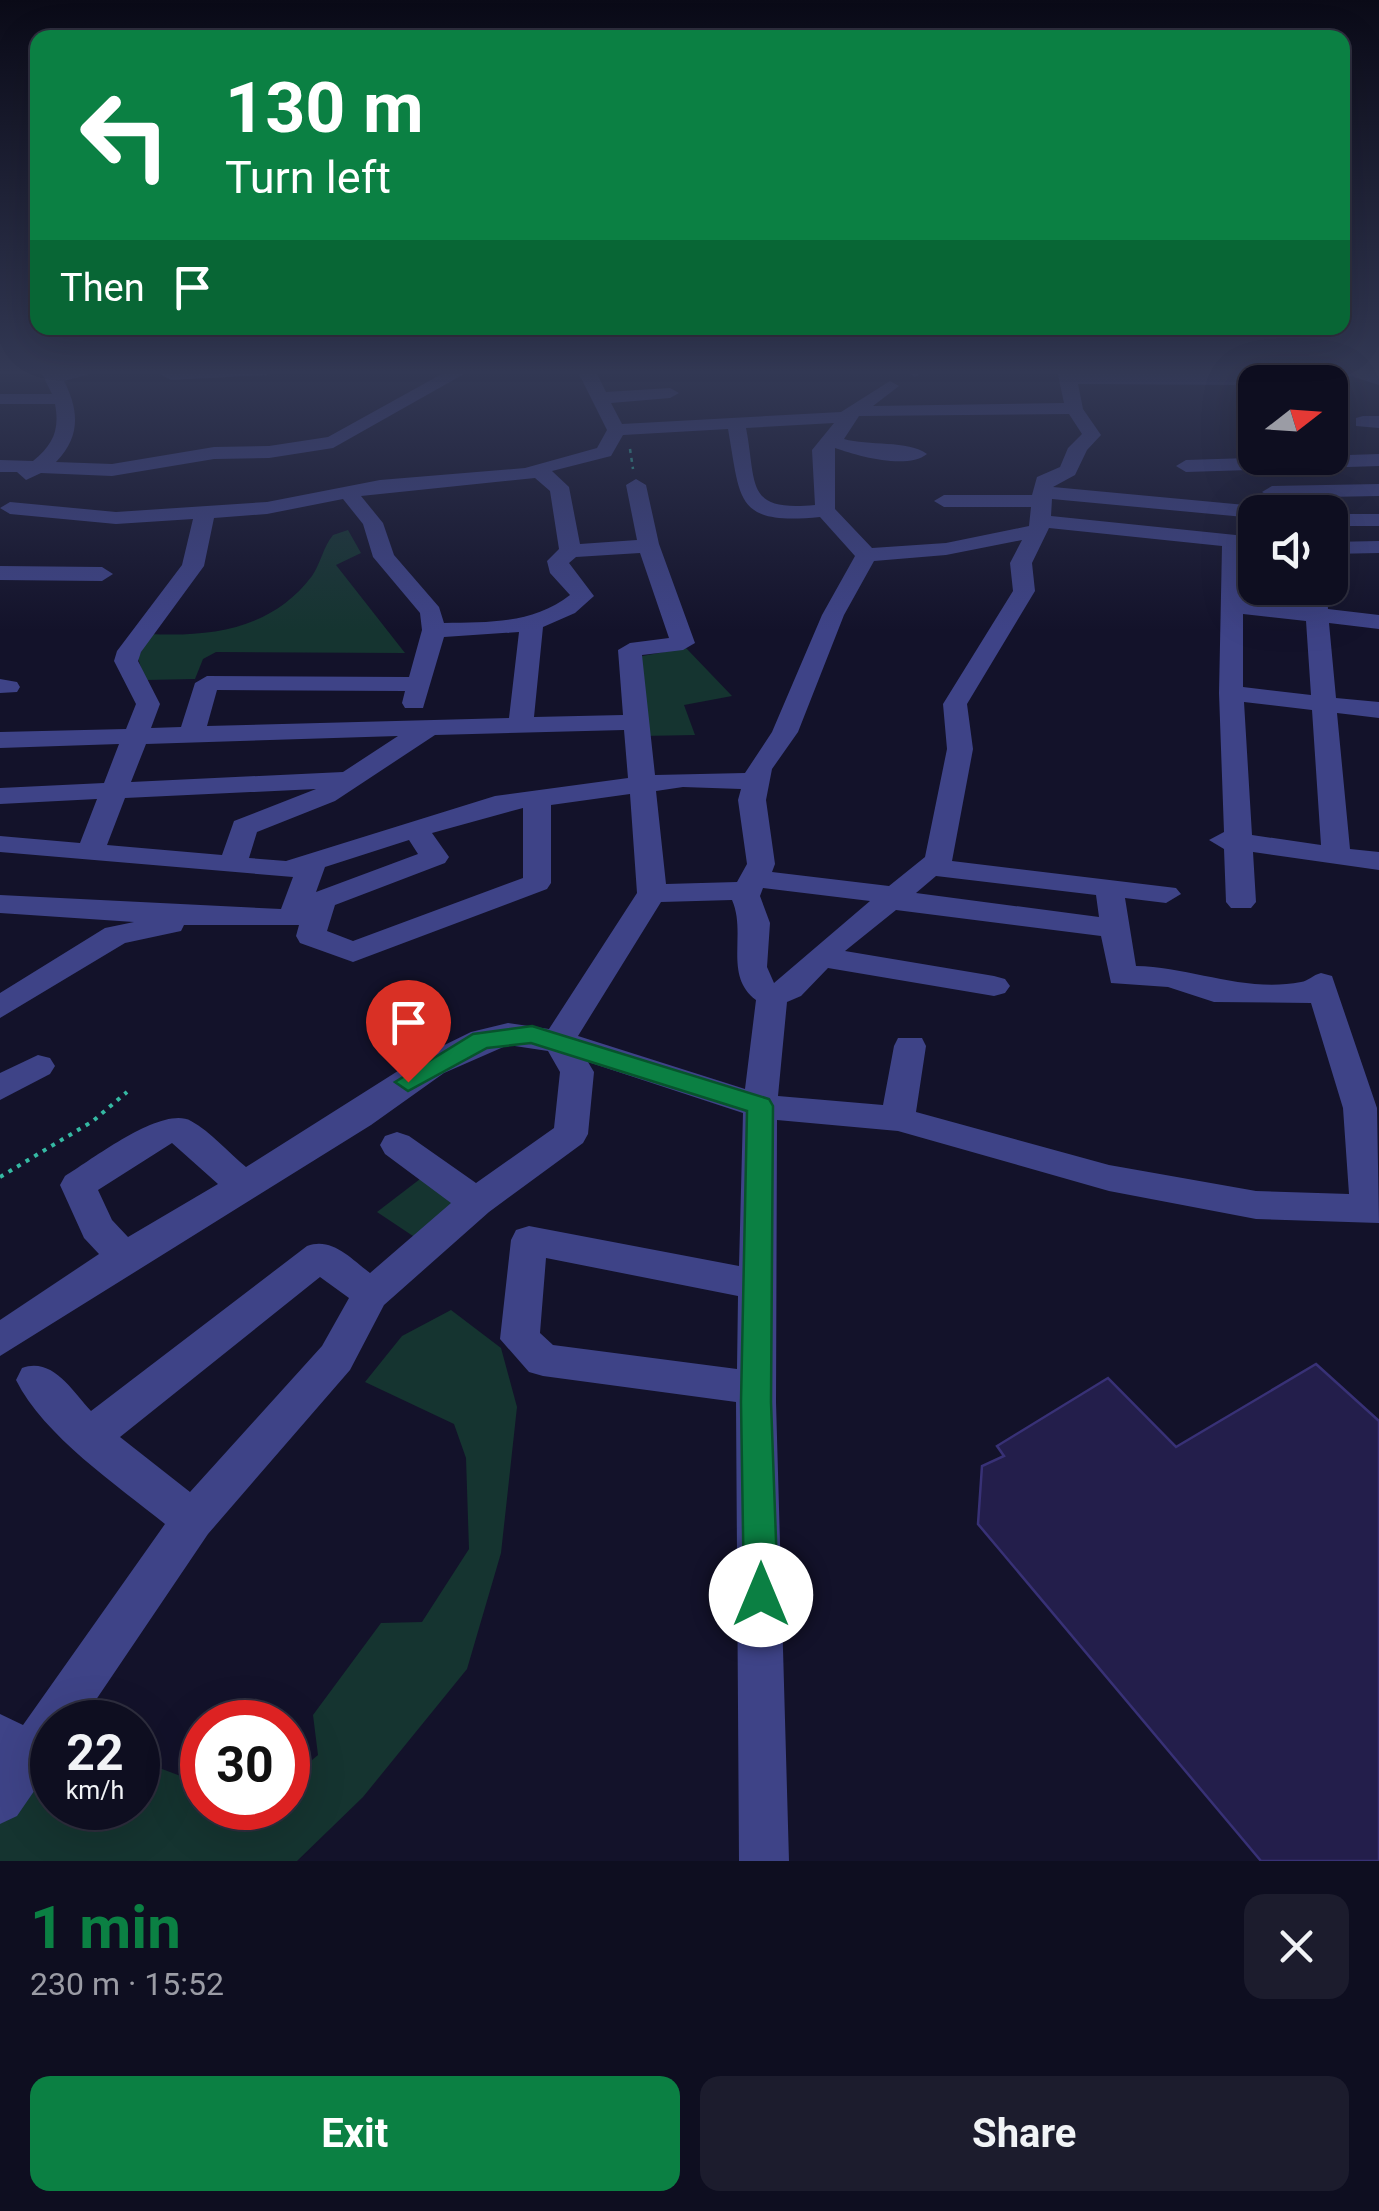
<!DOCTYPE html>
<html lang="en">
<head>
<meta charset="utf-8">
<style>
  body { margin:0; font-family:Roboto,sans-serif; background:#1c1c2d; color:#f1f3f6; height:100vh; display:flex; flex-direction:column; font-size:38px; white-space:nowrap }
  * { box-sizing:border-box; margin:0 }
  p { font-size:32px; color:#9b9ca5 }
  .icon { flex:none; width:55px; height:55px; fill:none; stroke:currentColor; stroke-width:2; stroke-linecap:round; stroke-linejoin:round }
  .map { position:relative; height:1861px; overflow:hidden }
  .panel { display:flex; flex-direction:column; background:#0e0e20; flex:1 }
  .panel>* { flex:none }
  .top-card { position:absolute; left:30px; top:30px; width:1320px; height:305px; border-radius:20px; box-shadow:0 10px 40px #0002,0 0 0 2px #2e2e3e; background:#0b8043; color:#fff; overflow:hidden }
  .needle { width:65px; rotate:73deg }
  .fabs { position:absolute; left:1238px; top:365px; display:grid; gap:20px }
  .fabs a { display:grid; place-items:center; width:110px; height:110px; border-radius:20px; background:#0e0e20; box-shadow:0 10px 40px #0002,0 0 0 2px #2e2e3e; font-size:50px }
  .speed { position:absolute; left:30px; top:1700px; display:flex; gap:20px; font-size:50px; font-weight:700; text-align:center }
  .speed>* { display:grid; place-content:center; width:130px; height:130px; border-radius:50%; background:#0e0e20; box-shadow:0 10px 40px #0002,0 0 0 2px #2e2e3e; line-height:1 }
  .speed small { font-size:25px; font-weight:400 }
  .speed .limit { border:15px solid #d22; background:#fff; color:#111 }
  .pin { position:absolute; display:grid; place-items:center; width:85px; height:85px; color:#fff; margin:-102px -42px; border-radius:50% 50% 50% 0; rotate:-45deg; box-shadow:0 0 10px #0007 }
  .pin .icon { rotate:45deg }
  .me { position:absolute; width:110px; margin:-55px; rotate:0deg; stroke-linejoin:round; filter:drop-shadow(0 0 8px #0008) }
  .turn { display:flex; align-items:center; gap:35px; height:210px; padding:0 30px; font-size:45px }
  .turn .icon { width:130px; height:130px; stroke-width:2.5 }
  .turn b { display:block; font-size:70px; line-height:85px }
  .then { display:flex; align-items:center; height:95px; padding:0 30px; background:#0003; gap:20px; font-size:38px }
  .round { display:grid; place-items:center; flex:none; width:105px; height:105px; border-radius:20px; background:#1c1c2d }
  .head { display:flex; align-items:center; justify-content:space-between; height:170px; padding:0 30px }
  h1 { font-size:60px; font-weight:700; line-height:75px; color:#0b8043 }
  .cta { display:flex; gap:20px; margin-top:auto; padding:20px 30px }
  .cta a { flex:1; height:115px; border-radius:20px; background:#0b8043; color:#fff; font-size:40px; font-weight:700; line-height:115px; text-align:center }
  .cta a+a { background:#1c1c2d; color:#f1f3f6 }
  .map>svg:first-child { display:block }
  .green { fill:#153430 }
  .building { fill:#231e4b; stroke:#383176; stroke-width:2.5 }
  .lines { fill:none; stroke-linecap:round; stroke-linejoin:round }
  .path-far1 { stroke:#35b9a3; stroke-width:2.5; stroke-dasharray:4 5; stroke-linecap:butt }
  .path { stroke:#35b9a3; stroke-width:4; stroke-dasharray:4 6; stroke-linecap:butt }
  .minor { fill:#3e4387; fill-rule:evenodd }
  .route { fill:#0b8043; stroke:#07532c; stroke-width:2.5 }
</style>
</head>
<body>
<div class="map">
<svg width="1379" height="1861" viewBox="0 0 1379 1861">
  <rect width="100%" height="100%" fill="#13122a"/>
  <g class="green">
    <path d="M348,530L361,553L336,565L405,653L216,652L203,659L195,679L145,680L138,658L150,634C212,637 272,629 312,576C321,563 323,547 333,535Z"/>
    <path d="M686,648L732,696L684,705L695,735L642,736L637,657Z"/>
    <path d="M424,1176L455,1206L416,1238L377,1212Z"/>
    <path d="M451,1310L501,1348L517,1407L501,1553L467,1669L363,1797L297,1861H0V1815L52,1739V1808H138V1760L202,1784V1808H288V1780L318,1755L313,1715L381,1623L422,1622L469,1549L466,1458L454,1424L365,1382L402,1336Z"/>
  </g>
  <path class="building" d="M1316,1364L1379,1421V1861H1261L978,1524L982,1466L1004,1456L997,1446L1108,1378L1176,1447Z"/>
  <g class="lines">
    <path class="path-far1" d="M630,449L633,469"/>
    <path class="path" d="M0,1177L93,1121L127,1092"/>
    <g class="minor">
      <path d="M40,370H105L64,381C78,408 82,436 56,462L112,464L214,447L269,446L328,437L449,370H471L333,448L269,458L214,459L112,476L41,473L26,480L17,472H0V460L33,461C53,445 60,430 55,404H0V394H52Z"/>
      <path d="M152,370H275L267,375L171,380Z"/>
      <path d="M577,370H595L606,392L670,388L679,393L670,398L611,403L622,424L841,412L890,381L899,386L873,406L1064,403L1057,370H1231L1292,376L1368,370L1379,374V385L1351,376L1255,385L1078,384L1083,409L1101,435L1087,450L1075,475L1053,487L1256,506L1266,512H1255V518L1052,499L1051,516L1255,537V549L1244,548V600L1305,607L1304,588H1326L1328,609L1379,615V629L1329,623L1336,698L1379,702V718L1337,713L1350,849L1379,852V870L1253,852L1256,902L1251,908H1231L1226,902L1224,849L1209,840L1224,832L1219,693L1222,546L1049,528L1032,563L1035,591L967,704L973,749L952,861L1176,888L1181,894L1166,903L1125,898L1136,966C1191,967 1245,993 1301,982C1308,981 1313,975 1321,973L1332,976L1377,1108L1379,1223L1256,1219L1109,1191L898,1131L777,1120L776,1402L789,1861H739L736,1402L543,1376L529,1372L500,1339L511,1240L516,1230L529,1226L739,1266L743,1113L588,1062L594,1072L588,1134L583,1143L489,1212L384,1305L350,1370L208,1534L81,1722H52V1765L17,1816L0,1824V1714L23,1725L165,1524C117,1485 44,1436 16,1380L22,1368C53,1357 72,1391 91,1411L307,1246C332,1237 350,1258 370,1273L451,1203L385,1154L380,1145L385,1136L397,1132L409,1136L476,1183L554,1128L560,1072L548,1051L508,1045L444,1073L371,1125L0,1356V1320L99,1254L84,1238L60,1185L65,1176C92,1160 162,1105 191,1121C211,1132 229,1153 246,1167L420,1057L471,1032L508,1023L549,1029L637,893L630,794L551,805V883L547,889L353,962L300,943L296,936L299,925H184L181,931L125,943L0,1018V993L105,928L134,922L0,913V895L281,909L293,877L0,852V836L80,843L97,799L0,804V788L104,783L119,744L0,748V732L126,729L136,704L114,661L117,651L182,565L193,519L116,524L10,514L0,508L10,502L116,512L267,502L380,480L525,468L597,448L607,430ZM1069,414L1082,434L1068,448L1060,467L1037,477L1032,495H944L934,501L944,507H1031L1029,526L946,543L872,548L835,509V448C858,456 907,470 927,454C908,440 868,446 844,439L859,416ZM834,423L812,450L815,505C744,512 757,484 746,428ZM728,429C741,502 735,525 820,517L855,556L822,615L772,732L745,773L655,775L642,655L683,650L695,643L659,544L646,485L636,479L626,485L637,540L580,544L569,487L552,471L611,456L623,435ZM535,478L550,491L559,549L547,561L550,573L570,595C533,624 489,622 444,623L439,607L394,555L383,523L361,496ZM343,499L363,524L373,557L420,613L422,630L409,677L207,676L195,683L181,727L151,728L160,704L138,661L141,652L204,566L214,518L267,514ZM1022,540L1010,563L1013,591L943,704L947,749L925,857L889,886L772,872L775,864L766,800L772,769L798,732L844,615L874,561L946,555ZM640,553L669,638L630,643L618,650L623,715L534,717L543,627L575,613L594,596L569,563L576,557ZM1243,614L1306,621L1311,695L1243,687ZM519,632L509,718L207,726L217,690L405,691L402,703L405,708H423L444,637ZM1244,702L1312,710L1321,845L1252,835ZM624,730L628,778L495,796L286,861L249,858L257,832L335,801L435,735ZM398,736L343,772L131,782L146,744ZM683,787L741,789L738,800L747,864L737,882L666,884L656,791ZM316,789L234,821L222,855L107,845L125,798ZM523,808V878L353,941L327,931L335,905L445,863L449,857L432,833ZM409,840L418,854L316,892L325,867ZM936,876L1096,895L1099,917L916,893ZM763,888L870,901L774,983L767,967L770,923L760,896ZM732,900C747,934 723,975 756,1000L745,1089L578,1036L661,902ZM896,910L1101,936L1111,983L1168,987L1214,1002L1311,1003L1343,1108L1349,1194L1256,1191L1109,1165L916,1112L926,1046L922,1038H898L894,1046L883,1105L778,1096L787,1002L801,996L828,968L994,996L1005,993L1010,986L1005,979L994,976L845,951ZM172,1143L218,1184L128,1237L112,1220L98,1190ZM546,1258L738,1296L737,1369L553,1345L540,1333ZM320,1277L349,1298L322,1346L190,1492L120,1437Z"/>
      <path d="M925,370L915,377L906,372L907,370Z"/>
      <path d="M1363,416H1379V428L1356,426V418Z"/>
      <path d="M1379,454V466L1186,472L1176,466L1186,460Z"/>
      <path d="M1379,484V496L1272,498L1262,492L1272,486Z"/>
      <rect x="1330" y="514" width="49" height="12"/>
      <path d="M1379,541V553L1330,554V542Z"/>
      <path d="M0,566L102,567L113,574L102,581L0,580Z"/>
      <path d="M0,679L17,682L20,687L17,692L0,693Z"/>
      <path d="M38,1055L50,1058L55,1066L50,1074L0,1100V1073Z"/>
    </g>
  </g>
  <linearGradient id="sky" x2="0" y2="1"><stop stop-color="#0a0a17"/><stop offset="0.59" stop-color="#333955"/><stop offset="1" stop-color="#333955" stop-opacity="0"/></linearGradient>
  <rect width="1379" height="631" fill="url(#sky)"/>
  <path class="route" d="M532,1026L769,1099L773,1106L771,1402L778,1595L773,1606L761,1611L749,1606L744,1595L741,1402L747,1111L531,1043L487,1048L408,1091L395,1082L473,1034Z"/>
</svg>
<div class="fabs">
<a><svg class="needle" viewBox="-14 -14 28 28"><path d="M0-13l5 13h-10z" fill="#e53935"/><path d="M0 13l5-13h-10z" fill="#9b9ca5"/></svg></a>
<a><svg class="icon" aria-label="sound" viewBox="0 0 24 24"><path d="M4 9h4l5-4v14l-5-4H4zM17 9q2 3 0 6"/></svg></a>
</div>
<div class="speed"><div>22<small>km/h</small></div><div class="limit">30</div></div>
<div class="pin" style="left:408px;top:1082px;background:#d93025"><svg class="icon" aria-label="arrive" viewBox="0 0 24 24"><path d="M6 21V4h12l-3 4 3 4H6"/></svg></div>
<svg class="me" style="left:761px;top:1595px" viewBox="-20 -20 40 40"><circle r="19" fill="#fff"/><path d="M0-13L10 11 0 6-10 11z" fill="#0b8043"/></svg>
<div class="top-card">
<div class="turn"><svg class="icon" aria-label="left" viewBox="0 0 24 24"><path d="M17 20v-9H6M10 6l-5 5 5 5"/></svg><div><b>130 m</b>Turn left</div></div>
<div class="then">Then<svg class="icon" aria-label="arrive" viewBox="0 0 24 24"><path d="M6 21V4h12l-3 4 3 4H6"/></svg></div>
</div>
</div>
<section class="panel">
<div class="head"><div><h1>1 min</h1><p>230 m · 15:52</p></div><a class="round"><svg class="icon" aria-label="close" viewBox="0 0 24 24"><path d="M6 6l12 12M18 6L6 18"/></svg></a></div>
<div class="cta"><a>Exit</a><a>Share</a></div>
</section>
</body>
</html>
